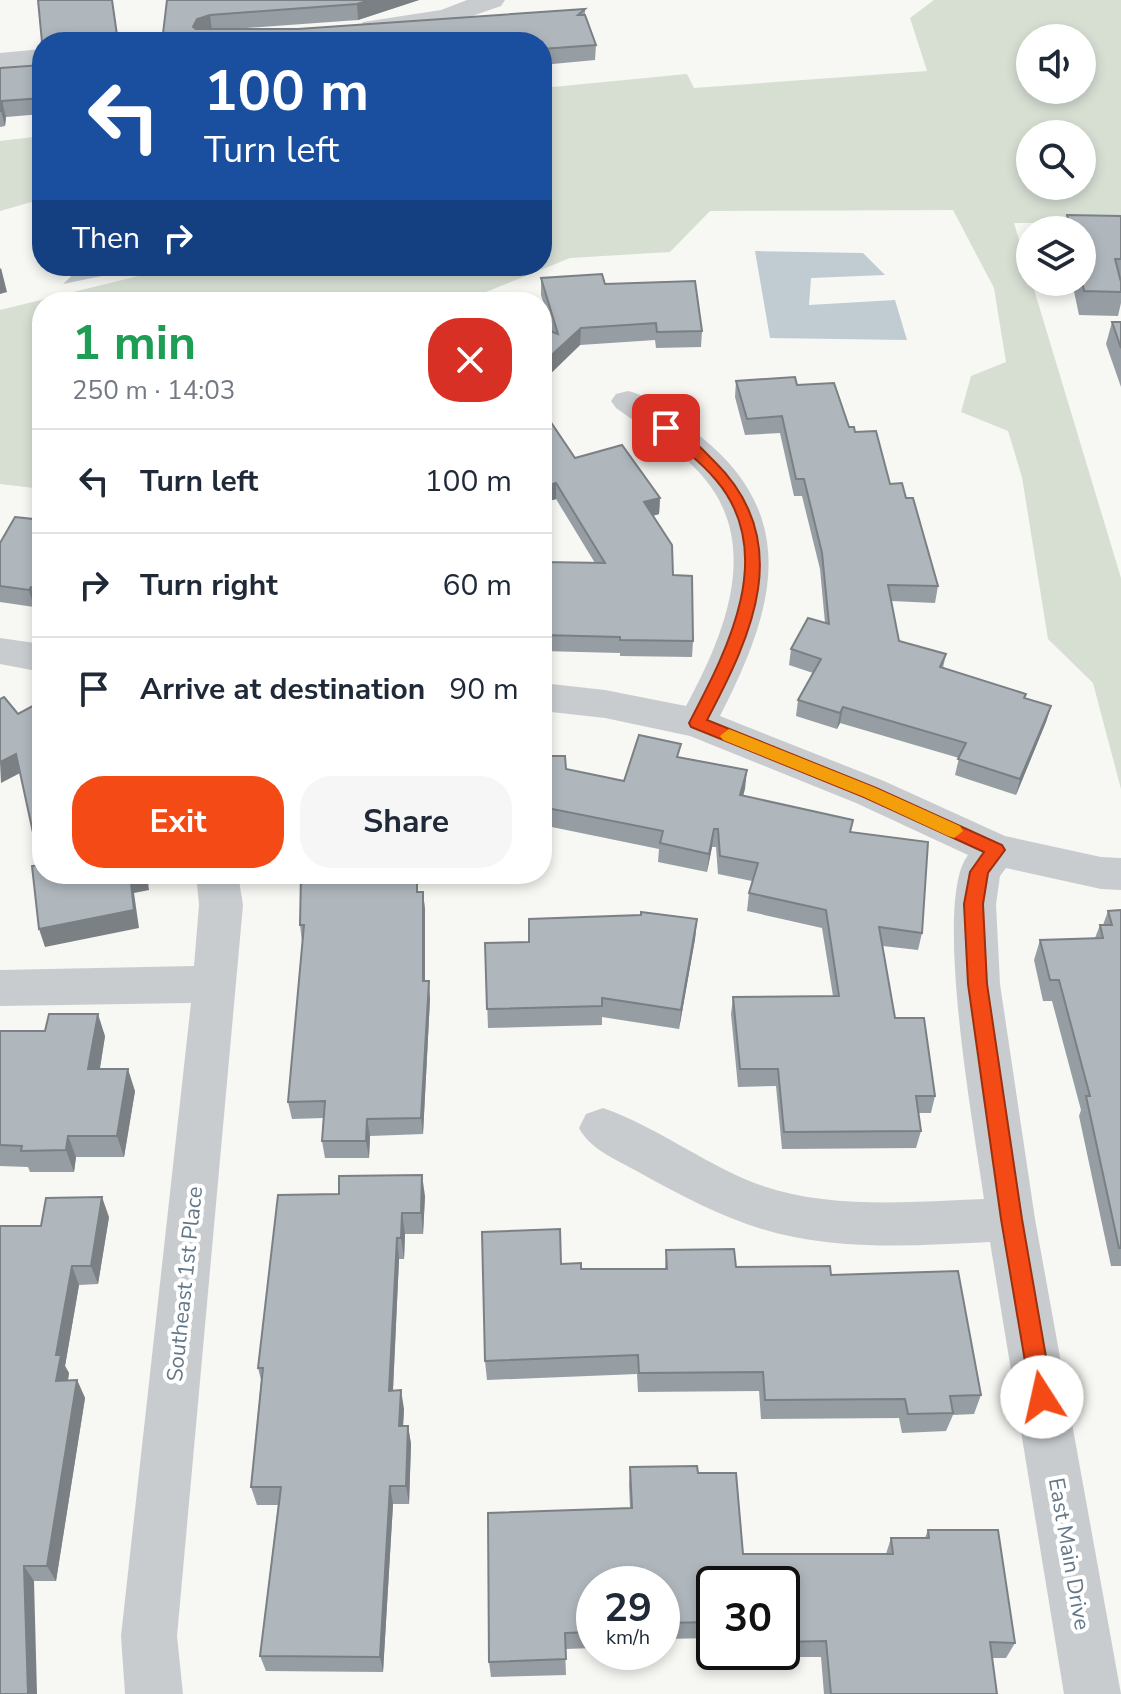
<!DOCTYPE html>
<html lang="en">
<head>
<meta charset="utf-8">
<style>
  body { margin:0; font-family:"Nunito Sans",sans-serif; background:#f6f6f7; color:#1f2937; height:100vh; display:flex; flex-direction:column; font-size:30px; white-space:nowrap }
  * { box-sizing:border-box; margin:0 }
  p { font-size:26px; color:#747a83 }
  .icon { flex:none; width:44px; height:44px; fill:none; stroke:currentColor; stroke-width:2; stroke-linecap:round; stroke-linejoin:round }
  .map { position:relative; flex:1; overflow:hidden }
  .drawer { position:absolute; left:32px; top:292px; width:520px; height:592px; display:flex; flex-direction:column; background:#fff; border-radius:32px; box-shadow:0 4px 12px #0003 }
  .drawer>* { flex:none }
  .banner { position:absolute; left:32px; top:32px; width:520px; height:244px; border-radius:32px; box-shadow:0 4px 12px #0003; background:#1a4fa0; color:#fff; overflow:hidden }
  .buttons { position:absolute; left:1016px; top:24px; display:grid; gap:16px }
  .buttons a { display:grid; place-items:center; width:80px; height:80px; border-radius:50%; background:#fff; box-shadow:0 4px 12px #0003; font-size:40px }
  .speed { position:absolute; left:576px; top:1566px; display:flex; gap:16px; font-size:40px; font-weight:700; text-align:center }
  .speed>* { display:grid; place-content:center; width:104px; height:104px; border-radius:50%; background:#fff; box-shadow:0 4px 12px #0003; line-height:1 }
  .speed small { font-size:20px; font-weight:400 }
  .speed .limit { border:4px solid #111; border-radius:12px; background:#fff; color:#111 }
  .pin { position:absolute; display:grid; place-items:center; width:68px; height:68px; color:#fff; margin:-34px; border-radius:16px; box-shadow:0 4px 12px #0006 }
  .me { position:absolute; width:88px; margin:-44px; rotate:350deg; stroke-linejoin:round; filter:drop-shadow(0 0 6px #0008) }
  .turn { display:flex; align-items:center; gap:28px; height:168px; padding:0 40px; font-size:36px }
  .turn .icon { width:104px; height:104px; stroke-width:2.5 }
  .turn b { display:block; font-size:56px; line-height:68px }
  .then { display:flex; align-items:center; height:76px; padding:0 40px; background:#0003; gap:16px; font-size:30px }
  .round { display:grid; place-items:center; flex:none; width:84px; height:84px; border-radius:32px; background:#f6f6f7 }
  .head { display:flex; align-items:center; justify-content:space-between; height:136px; padding:0 40px }
  h1 { font-size:48px; font-weight:700; line-height:60px; color:#1e9e55 }
  .button { display:flex; gap:16px; margin-top:auto; padding:16px 40px }
  .button a { flex:1; height:92px; border-radius:32px; background:#f44a16; color:#fff; font-size:32px; font-weight:700; line-height:92px; text-align:center }
  .button a+a { background:#f6f6f7; color:#1f2937 }
  ul { padding:0; list-style:none }
  li { display:flex; align-items:center; gap:24px; height:104px; padding:0 40px; border-top:2px solid #e0e1e3 }
  li div { flex:1 }
  li b { display:block; font-size:30px }
  li em { font-style:normal }
  .map>svg:first-child { display:block }
  .green { fill:#d7dfd3; fill-rule:evenodd }
  .water { fill:#c0ccd1 }
  .lines { fill:none; stroke-linecap:round; stroke-linejoin:round }
  .street { fill:#c9cccf; fill-rule:evenodd }
  .wall { fill:#969da3 }
  .shaded-wall { fill:#7a8084 }
  .building { fill:#afb7bd; stroke:#7a8084; stroke-width:2 }
  .route { fill:#f44a16; stroke:#9f300e; stroke-width:2 }
  .slow { fill:#f59e0b }
  .labels { text-anchor:middle; dominant-baseline:central; stroke-width:8; stroke-linejoin:round; paint-order:stroke }
  .street-label { font-size:22px; fill:#637787; stroke:#fff }
</style>
</head>
<body>
<div class="map">
<svg width="1121" height="1694" viewBox="0 0 1121 1694">
  <rect width="100%" height="100%" fill="#f7f7f3"/>
  <g class="green">
    <path d="M934,0H1121V223H1014L1121,578V789L1093,683L1048,639L1022,477L1008,431L961,412L971,376L1006,362L994,288L953,210L710,211L670,252L570,258L486,292L473,302H42V481L34,488L0,484V310L179,266H542V88L687,74L694,88L927,71L910,18ZM1030,38H1082V90H1030ZM1030,134H1082V186H1030Z"/>
    <path d="M42,136V199L0,211V141Z"/>
  </g>
  <g class="water">
    <path d="M755,251L863,253L885,275L811,278L809,305L895,300L907,340L770,338Z"/>
    <path d="M82,266H150L63,284Z"/>
  </g>
  <g class="lines">
    <g class="street">
      <path d="M467,0H505L501,6L446,25L373,36L363,34L359,28L363,22L441,10Z"/>
      <path d="M42,49V65L0,69V53Z"/>
      <path d="M628,391C654,397 679,420 700,436C804,519 772,614 720,716L884,781L1005,836L1101,857L1121,858V890L1101,889L1006,868L1000,876L996,904L1000,984L1035,1219L1121,1694H1064L990,1242C925,1245 859,1250 794,1237C740,1227 689,1200 642,1174C620,1161 591,1151 579,1128L586,1114L603,1108C655,1126 700,1161 752,1182C824,1210 908,1202 984,1199C975,1133 932,901 968,855L856,803L690,736L605,718L542,711V683L605,690L686,706C721,641 759,555 711,487C688,454 648,431 616,408L611,401L616,394Z"/>
      <path d="M0,638L42,644V672L0,664Z"/>
      <path d="M196,874H238L243,905L177,1636L183,1694H125L121,1636L191,1003L0,1006V970L194,966L199,905Z"/>
    </g>
  </g>
  <g class="wall">
    <path d="M167,0H419L358,20L233,29H298L585,9V15L596,45L595,60L542,65V42H162Z"/>
    <path d="M42,65V114L6,117L5,126L0,127V68Z"/>
    <path d="M1067,215L1121,216V303L1118,316L1079,315L1072,282H1082V230H1064Z"/>
    <path d="M541,278L605,284L702,331L701,347L656,348L655,340L580,345L545,379L542,378V328L552,332L541,295Z"/>
    <path d="M1112,322H1121V387L1106,344Z"/>
    <path d="M736,381L797,385L855,432L890,484L938,586L935,603L891,601L899,641L946,654L943,668L1025,698L1051,706L1046,722L1016,795L955,775L959,758L840,723L837,729L796,716L798,700L813,673L789,665L791,649L825,623L820,569L802,496H794L780,433L745,435L735,397Z"/>
    <path d="M542,409L575,458L660,498L659,514L653,516L693,641L692,657L620,656V653L542,651V562L595,563L556,499L542,503Z"/>
    <path d="M42,520V605L36,604L34,607L0,602V543Z"/>
    <path d="M542,756L566,769L624,781L680,757L747,770L743,796L853,820L850,832L922,933L918,950L883,946L895,1018L935,1096L931,1113H918L921,1131L916,1148L782,1149L776,1086L738,1087L731,1014L733,997L833,996L822,928L747,911L749,893L752,881L718,874L716,847H712L707,872L658,862L659,849L542,825Z"/>
    <path d="M418,892H423L425,910V981L430,999L423,1134L370,1136L369,1158H325L322,1141L323,1118L292,1119L288,1102L302,942L300,925Z"/>
    <path d="M1121,910V1266H1111L1079,1116L1081,1110L1052,1001H1043L1034,960L1040,940L1095,938L1100,925H1103L1108,911Z"/>
    <path d="M697,919L695,939L679,1029L602,1017V1025L488,1028L485,943L529,942Z"/>
    <path d="M0,1031L105,1036L100,1069L135,1091L124,1157H76L74,1172H30L28,1167L0,1166Z"/>
    <path d="M339,1194L425,1196L423,1234H405L404,1259H399L393,1391L404,1409L403,1426H408L411,1444L409,1504H393L383,1672L266,1671L260,1656L278,1505H257L251,1487L261,1380L258,1368Z"/>
    <path d="M109,1217L98,1284L79,1285L65,1366L69,1373L68,1380H77L85,1398L56,1581H34L0,1694L41,1226Z"/>
    <path d="M666,1250L736,1267L831,1275L981,1395L974,1414L953,1415L946,1431L902,1433L899,1418L761,1419L759,1391L638,1392L637,1374L487,1380L485,1361L561,1264L581,1269H665Z"/>
    <path d="M630,1467L698,1473L743,1554H886L891,1538H925L928,1530L1015,1643L1006,1658H992L997,1694H824L821,1657H773V1652H782V1584H714V1638L662,1639V1584H594V1648L565,1649L566,1675L491,1677L489,1662L630,1508L629,1485Z"/>
  </g>
  <g class="shaded-wall">
    <path d="M370,0H419L358,20L357,4Z"/>
    <path d="M210,15L212,31L195,42L193,27L197,19Z"/>
    <path d="M2,101L6,117L5,126L1,111Z"/>
    <path d="M1,268L7,292L0,294V269Z"/>
    <path d="M581,328L580,345L545,379L544,362Z"/>
    <path d="M556,483V499L542,503V487Z"/>
    <path d="M660,498L659,514L644,518V502Z"/>
    <path d="M31,587L36,604L34,607L29,590Z"/>
    <path d="M1051,706L1046,722L1016,795L1020,779Z"/>
    <path d="M843,707L840,723L837,729L840,713Z"/>
    <path d="M16,754L22,772L1,783L0,762Z"/>
    <path d="M747,770L745,789L738,814L740,795Z"/>
    <path d="M714,829L712,847L707,872L709,854Z"/>
    <path d="M129,874H147L149,890L134,893L139,928L45,947L39,929Z"/>
    <path d="M423,892L425,910V999L423,981Z"/>
    <path d="M697,919L695,939L679,1029L681,1010Z"/>
    <path d="M429,981L430,999L423,1134L421,1118Z"/>
    <path d="M98,1014L105,1036L96,1091L88,1069Z"/>
    <path d="M128,1069L135,1091L124,1157L117,1136Z"/>
    <path d="M367,1119L370,1136L369,1158L366,1141Z"/>
    <path d="M68,1136L76,1157L74,1172L66,1150Z"/>
    <path d="M422,1175L425,1196L423,1234L421,1213Z"/>
    <path d="M102,1197L109,1217L98,1284L91,1266Z"/>
    <path d="M402,1213L405,1234L404,1259L401,1238Z"/>
    <path d="M397,1238L399,1259L392,1409L389,1391Z"/>
    <path d="M72,1266L79,1285L65,1366L69,1373L65,1399L56,1381V1355Z"/>
    <path d="M77,1380L85,1398L56,1581L47,1566Z"/>
    <path d="M401,1390L404,1409L402,1444L399,1426Z"/>
    <path d="M408,1426L411,1444L409,1504L406,1486Z"/>
    <path d="M390,1486L393,1504L383,1672L380,1657Z"/>
    <path d="M24,1566L34,1581L37,1694H28Z"/>
  </g>
  <g class="building">
    <path d="M38,0H112L118,42H42Z"/>
    <path d="M167,0H370L357,4L210,15L197,19L193,27L196,29H298L585,9L578,15H585L596,45L542,49V42H162Z"/>
    <path d="M42,65V98L2,101L1,111H0V68Z"/>
    <path d="M1067,215L1121,216V259H1115L1121,282V292L1084,291L1082,281V230H1071Z"/>
    <path d="M602,274L605,284L695,281L702,331L657,332L656,323L581,328L544,362H542V328L558,334L541,278Z"/>
    <path d="M1112,322H1121V348Z"/>
    <path d="M795,377L797,385L834,383L849,427H854L855,432L876,431L890,484L902,483L906,498H913L938,586L888,585L899,641L946,654L940,667L1026,694L1024,698L1051,706L1020,779L958,759L966,743L843,707L840,713L798,700L821,659L791,649L808,618L829,624L822,553L804,479H796L782,416L747,419L736,381Z"/>
    <path d="M542,409L575,458L622,445L660,498L644,502L672,545L673,575L692,576L693,641L620,640V637L542,635V562L605,563L556,483L542,487Z"/>
    <path d="M15,517L42,520V589L31,587L29,590L0,586V543Z"/>
    <path d="M4,697L18,714L42,701V874H130L134,910L39,929L32,866L40,865L16,754L0,762V699Z"/>
    <path d="M639,735L681,744L677,757L747,770L740,795L853,820L850,832L928,842L922,933L879,927L895,1018H924L935,1096H916L921,1131L784,1132L778,1069H740L733,997L839,996L826,910L749,893L758,863L720,856L718,829H714L709,854L660,843L663,831L542,807V756H565L566,769L624,781Z"/>
    <path d="M301,874H417V892H423V981H429L421,1118L367,1119L366,1141H322L325,1101L288,1102L304,925H300Z"/>
    <path d="M1121,910V1248H1119L1086,1096H1090L1059,980H1050L1040,940L1103,938L1100,925H1112L1108,911Z"/>
    <path d="M641,912L697,919L681,1010L602,998V1006L487,1009L485,943L529,942V919L641,915Z"/>
    <path d="M49,1014H98L88,1069H128L117,1136H68L66,1150L21,1151L22,1146L0,1145V1031H45Z"/>
    <path d="M422,1175L421,1213H402L401,1238H397L389,1391L401,1390L399,1426H408L406,1486H390L380,1657L260,1656L281,1487H251L263,1368H258L278,1195L339,1194V1176Z"/>
    <path d="M102,1197L91,1266H72L56,1355H61L56,1381L77,1380L47,1566H24L28,1694H0V1226H41L46,1198Z"/>
    <path d="M560,1229L561,1264L581,1263V1269H667L666,1250L734,1249L736,1267L830,1266L831,1275L958,1271L981,1395L950,1396L953,1413L908,1414L905,1399L765,1400L763,1372L639,1373L638,1355L485,1361L482,1232Z"/>
    <path d="M697,1466L698,1473H736L743,1554H893L891,1538H929L928,1530H998L1015,1643L990,1642L997,1694H831L826,1641L782,1642V1584H714V1622L662,1623V1584H594V1632L565,1633L566,1659L489,1662L488,1513L632,1508L630,1467Z"/>
  </g>
  <path class="route" d="M666,423C684,429 700,447 714,461C796,541 752,635 707,720L876,788L1002,845L1005,850L988,873L983,904L987,984L1022,1219L1053,1397L1050,1405L1042,1408L1034,1405L1031,1397L1001,1219L968,984L964,904L970,872L984,852L864,797L691,727L689,723C726,652 779,554 716,480C700,461 680,446 660,431L658,428Z"/>
  <path class="slow" d="M729,729L876,788L960,826L963,831L954,838L948,836L864,797L723,740L720,736Z"/>
  <g class="labels">
    <g class="street-label">
      <text transform="translate(185 1284) rotate(-84)">Southeast 1st Place</text>
      <text transform="translate(1069 1554) rotate(80)">East Main Drive</text>
    </g>
  </g>
</svg>
<div class="buttons">
<a><svg class="icon" aria-label="sound" viewBox="0 0 24 24"><path d="M4 9h4l5-4v14l-5-4H4zM17 9q2 3 0 6"/></svg></a>
<a><svg class="icon" aria-label="search" viewBox="0 0 24 24"><circle cx="10" cy="10" r="6"/><path d="M15 15l6 6"/></svg></a>
<a><svg class="icon" aria-label="layers" viewBox="0 0 24 24"><path d="M12 4l9 5-9 5-9-5zM3 14l9 5 9-5"/></svg></a>
</div>
<div class="speed"><div>29<small>km/h</small></div><div class="limit">30</div></div>
<div class="pin" style="left:666px;top:428px;background:#d93025"><svg class="icon" aria-label="arrive" viewBox="0 0 24 24"><path d="M6 21V4h12l-3 4 3 4H6"/></svg></div>
<svg class="me" style="left:1042px;top:1397px" viewBox="-20 -20 40 40"><circle r="19" fill="#fff"/><path d="M0-13L10 11 0 6-10 11z" fill="#f44a16"/></svg>
<div class="banner">
<div class="turn"><svg class="icon" aria-label="left" viewBox="0 0 24 24"><path d="M17 20v-9H6M10 6l-5 5 5 5"/></svg><div><b>100 m</b>Turn left</div></div>
<div class="then">Then<svg class="icon" aria-label="right" viewBox="0 0 24 24"><path d="M7 20v-9h11M14 6l5 5-5 5"/></svg></div>
</div>
<section class="drawer">
<div class="head"><div><h1>1 min</h1><p>250 m · 14:03</p></div><a class="round" style="background:#d93025;color:#fff"><svg class="icon" aria-label="close" viewBox="0 0 24 24"><path d="M6 6l12 12M18 6L6 18"/></svg></a></div>
<ul>
<li><svg class="icon" aria-label="left" viewBox="0 0 24 24"><path d="M17 20v-9H6M10 6l-5 5 5 5"/></svg><div><b>Turn left</b></div><em>100 m</em></li>
<li><svg class="icon" aria-label="right" viewBox="0 0 24 24"><path d="M7 20v-9h11M14 6l5 5-5 5"/></svg><div><b>Turn right</b></div><em>60 m</em></li>
<li><svg class="icon" aria-label="arrive" viewBox="0 0 24 24"><path d="M6 21V4h12l-3 4 3 4H6"/></svg><div><b>Arrive at destination</b></div><em>90 m</em></li>
</ul>
<div class="button"><a>Exit</a><a>Share</a></div>
</section>
</div>
</body>
</html>
